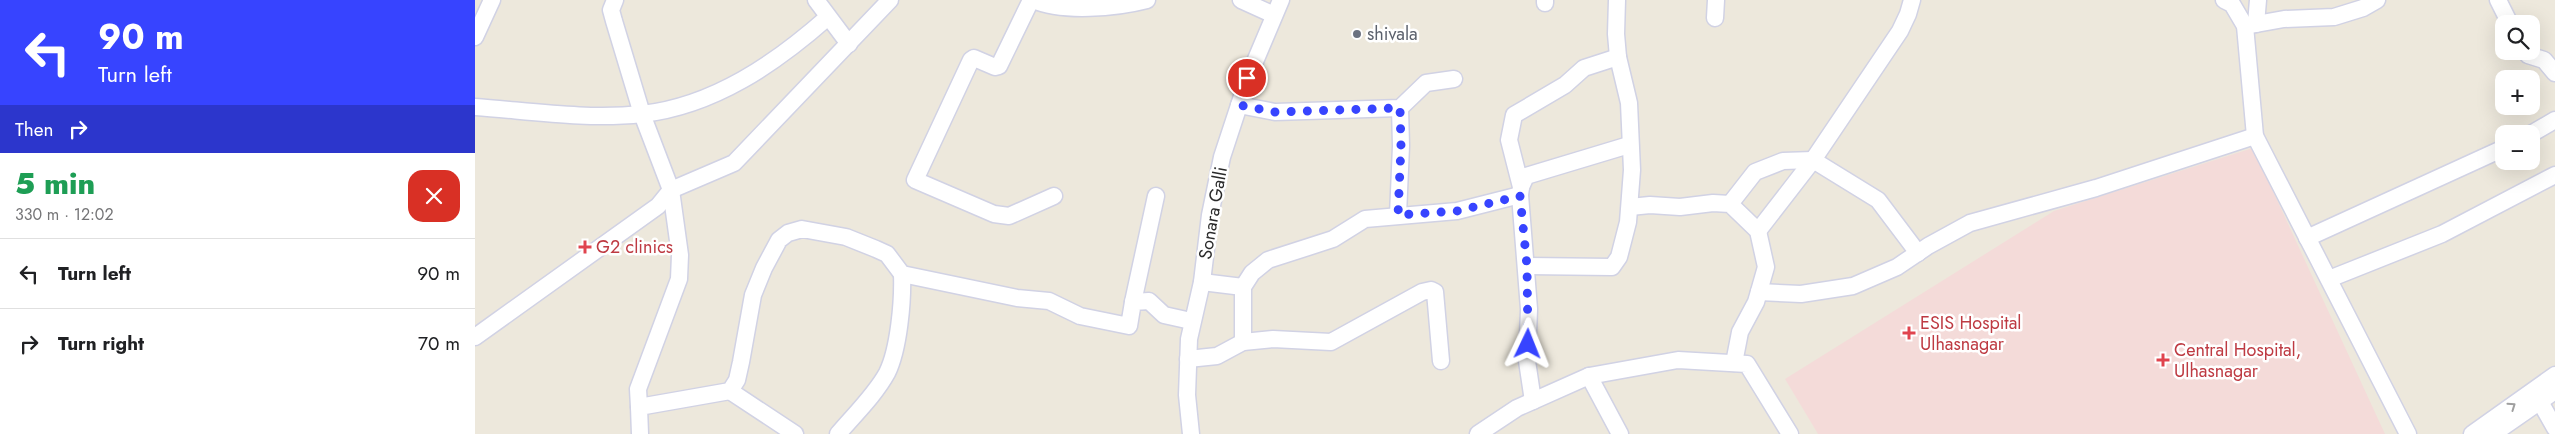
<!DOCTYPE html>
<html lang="en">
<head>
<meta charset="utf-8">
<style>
  body { margin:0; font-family:Jost,sans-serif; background:#f2f2f2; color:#202124; height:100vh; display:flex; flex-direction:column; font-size:19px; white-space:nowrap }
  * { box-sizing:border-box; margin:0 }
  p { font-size:16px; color:#757577 }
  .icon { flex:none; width:28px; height:28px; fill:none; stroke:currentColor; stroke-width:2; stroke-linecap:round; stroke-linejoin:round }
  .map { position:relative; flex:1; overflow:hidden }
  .sheet { display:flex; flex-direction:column; background:#fff; width:475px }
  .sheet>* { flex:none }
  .banner { background:#3744ff; color:#fff; overflow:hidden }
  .buttons { position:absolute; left:2020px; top:15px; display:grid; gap:10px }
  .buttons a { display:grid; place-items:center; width:45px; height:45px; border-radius:10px; background:#fff; box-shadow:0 5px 20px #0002; font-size:25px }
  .pin { position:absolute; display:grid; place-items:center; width:42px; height:42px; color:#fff; margin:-21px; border:2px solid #fff; border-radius:50%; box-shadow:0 1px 5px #0007 }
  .me { position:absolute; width:55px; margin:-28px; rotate:2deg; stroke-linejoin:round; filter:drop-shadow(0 0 4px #0008) }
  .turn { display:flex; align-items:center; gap:18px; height:105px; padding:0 15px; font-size:22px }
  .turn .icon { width:65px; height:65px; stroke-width:2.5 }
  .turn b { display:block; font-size:35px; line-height:42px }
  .then { display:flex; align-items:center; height:48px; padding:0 15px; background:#0003; gap:10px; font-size:19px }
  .round { display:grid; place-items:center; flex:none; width:52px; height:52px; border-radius:15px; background:#f2f2f2 }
  .overview { display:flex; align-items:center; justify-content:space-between; height:85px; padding:0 15px }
  h1 { font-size:30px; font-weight:800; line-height:38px; color:#1e9e55 }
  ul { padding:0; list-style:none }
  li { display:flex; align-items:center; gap:15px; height:70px; padding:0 15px; border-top:1px solid #e0e0e0 }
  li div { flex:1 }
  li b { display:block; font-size:19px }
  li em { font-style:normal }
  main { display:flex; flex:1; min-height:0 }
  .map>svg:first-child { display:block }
  .medical { fill:#f4dbd9 }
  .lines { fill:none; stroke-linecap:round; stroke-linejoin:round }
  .minor-casing { stroke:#d1d2e4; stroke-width:19 }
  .minor { stroke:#fff; stroke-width:16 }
  .oneway { stroke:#9f9f9f }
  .route { stroke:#3744ff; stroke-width:9; stroke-dasharray:0 16.2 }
  .worship-dot { fill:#6b7280; stroke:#fff; stroke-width:2 }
  .health-dot { fill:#e0444e; stroke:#fff; stroke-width:2 }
  .labels { text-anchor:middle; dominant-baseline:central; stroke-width:5; stroke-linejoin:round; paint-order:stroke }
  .worship-label { font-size:18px; fill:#5b616d; stroke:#fff; text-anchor:start }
  .street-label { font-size:18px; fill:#2a2a2a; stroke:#fff }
  .health-label { font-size:18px; fill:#be3a42; stroke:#fff; text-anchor:start }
</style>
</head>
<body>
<main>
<section class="sheet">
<div class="banner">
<div class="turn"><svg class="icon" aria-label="left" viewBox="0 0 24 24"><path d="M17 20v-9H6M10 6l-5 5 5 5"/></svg><div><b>90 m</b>Turn left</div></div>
<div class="then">Then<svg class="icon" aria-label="right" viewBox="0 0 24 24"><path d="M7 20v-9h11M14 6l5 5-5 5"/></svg></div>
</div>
<div class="overview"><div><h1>5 min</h1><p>330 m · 12:02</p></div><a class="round" style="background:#d93025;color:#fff"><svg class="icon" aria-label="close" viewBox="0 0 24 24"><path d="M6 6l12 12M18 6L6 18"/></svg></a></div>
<ul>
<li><svg class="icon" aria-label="left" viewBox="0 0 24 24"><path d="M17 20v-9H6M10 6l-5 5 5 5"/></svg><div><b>Turn left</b></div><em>90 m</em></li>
<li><svg class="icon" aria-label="right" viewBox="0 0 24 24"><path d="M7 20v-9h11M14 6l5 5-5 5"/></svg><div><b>Turn right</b></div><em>70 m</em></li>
</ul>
</section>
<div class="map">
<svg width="2080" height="434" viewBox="0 0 2080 434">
  <rect width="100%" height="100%" fill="#ede8dc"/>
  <path class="medical" d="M1778,148L1910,434H1343L1310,379L1579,211Z"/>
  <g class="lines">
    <g class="minor-casing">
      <g id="minor">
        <path d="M140,0L136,10L139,21L167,114L196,190L205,255L204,279L163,389L164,407"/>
        <path d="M341,0L374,44"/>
        <path d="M556,0L524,66L520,67L499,58L496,60L440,180L519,214L534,216L579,196"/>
        <path d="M558,0C588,13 641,8 672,0"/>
        <path d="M766,0L799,15"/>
        <path d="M1070,0V3"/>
        <path d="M1749,0L1757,4L1770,26L1780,136L1933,434"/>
        <path d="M2023,0L2035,24"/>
        <path d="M1240,18L1241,0"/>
        <path d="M1781,24L1783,0"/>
        <path d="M1770,26L1809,19L1859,17L1888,8L1902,0"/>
        <path d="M0,37L17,0"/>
        <path d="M2050,51L2053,55L2069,60L2080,73"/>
        <path d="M764,105L800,112L925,108L951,83L979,79"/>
        <path d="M0,107C55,111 112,120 167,114C239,106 301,63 353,17"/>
        <path d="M2056,134L2080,120"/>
        <path d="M1046,187L1051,176L1154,145"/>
        <path d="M1255,204L1280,172L1308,161L1338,160L1403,200L1443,253"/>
        <path d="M1155,207L1175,205L1205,207L1238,203L1255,204L1283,231L1291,267L1281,302L1265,332L1259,363"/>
        <path d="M923,215L926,146L925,108"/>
        <path d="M1283,231L1338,160L1425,31L1433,14L1437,0"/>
        <path d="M1832,238L2029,148"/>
        <path d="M1052,266L1137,267L1144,257L1153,222L1157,170L1154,103L1143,57L1141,34L1142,0"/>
        <path d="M1854,279L1967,234L2080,175"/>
        <path d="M727,282L768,287"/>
        <path d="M1284,292L1326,294L1378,286L1422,267L1453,246L1495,223L1621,188L1780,136"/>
        <path d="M658,302L681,196"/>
        <path d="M0,337L183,206L196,190L259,163L415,0"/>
        <path d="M768,342V287L777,273L793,260L858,239L890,219L982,211L1045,195"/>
        <path d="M713,359L742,356L768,342L798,339L856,342L947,292L956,290L960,292L966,361"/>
        <path d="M1114,376L1145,434"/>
        <path d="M255,391L320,434"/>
        <path d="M2060,393L2080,428"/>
        <path d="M1058,401L1052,361L1054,309L1045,195L1046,187L1034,140L1039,115L1090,85L1109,68L1143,57"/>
        <path d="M165,434L164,407L255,391L262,380L266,362L278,295L289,268L304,240L313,233L327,229L371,237L401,249L412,254L427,274L542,298L574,301L605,316L654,326L658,302L674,301L689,315L716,321"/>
        <path d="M363,434C379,415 400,395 412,373C424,349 428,300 427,274"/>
        <path d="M716,434L712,395L714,339L727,282L735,215L747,157L773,78L806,0"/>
        <path d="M1003,434L1042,408L1114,376L1203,360L1272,364L1315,434"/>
        <path d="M1997,434L2080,375"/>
        <path d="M2018,434L2080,391"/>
      </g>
    </g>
    <use href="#minor" class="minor"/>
  </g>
  <defs><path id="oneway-chevron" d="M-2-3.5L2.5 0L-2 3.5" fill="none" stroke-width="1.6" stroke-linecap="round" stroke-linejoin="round" transform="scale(1.25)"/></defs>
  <use class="oneway" href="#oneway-chevron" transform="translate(2037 406) rotate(-35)"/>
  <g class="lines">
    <path class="route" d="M772,78L764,105L800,112L925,108L926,146L923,215L982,211L1045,196L1052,266L1053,344"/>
  </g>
  <circle class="worship-dot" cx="882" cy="34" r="5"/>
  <g class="health-dot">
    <path d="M107.5 239.5h5v5h5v5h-5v5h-5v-5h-5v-5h5z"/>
    <path d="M1431.5 325.5h5v5h5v5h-5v5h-5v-5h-5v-5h5z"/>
    <path d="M1685.5 352.5h5v5h5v5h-5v5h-5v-5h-5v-5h5z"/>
  </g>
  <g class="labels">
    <g class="worship-label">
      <text x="892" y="34">shivala</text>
    </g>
    <g class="street-label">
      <text transform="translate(738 213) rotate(-80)">Sonara Galli</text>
    </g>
    <g class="health-label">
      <text x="121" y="247">G2 clinics</text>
      <text x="1445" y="323">ESIS Hospital<tspan x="1445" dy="21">Ulhasnagar</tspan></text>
      <text x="1699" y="350">Central Hospital,<tspan x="1699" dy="21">Ulhasnagar</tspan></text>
    </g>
  </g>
</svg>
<div class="buttons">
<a><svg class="icon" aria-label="search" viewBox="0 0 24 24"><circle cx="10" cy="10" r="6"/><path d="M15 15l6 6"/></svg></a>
<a>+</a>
<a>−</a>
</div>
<div class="pin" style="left:772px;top:78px;background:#d93025"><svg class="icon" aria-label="arrive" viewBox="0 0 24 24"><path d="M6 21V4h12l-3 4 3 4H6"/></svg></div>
<svg class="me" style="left:1053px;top:344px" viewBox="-20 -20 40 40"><path d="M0-17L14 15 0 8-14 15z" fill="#3744ff" stroke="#fff" stroke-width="4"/></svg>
</div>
</main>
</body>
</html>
